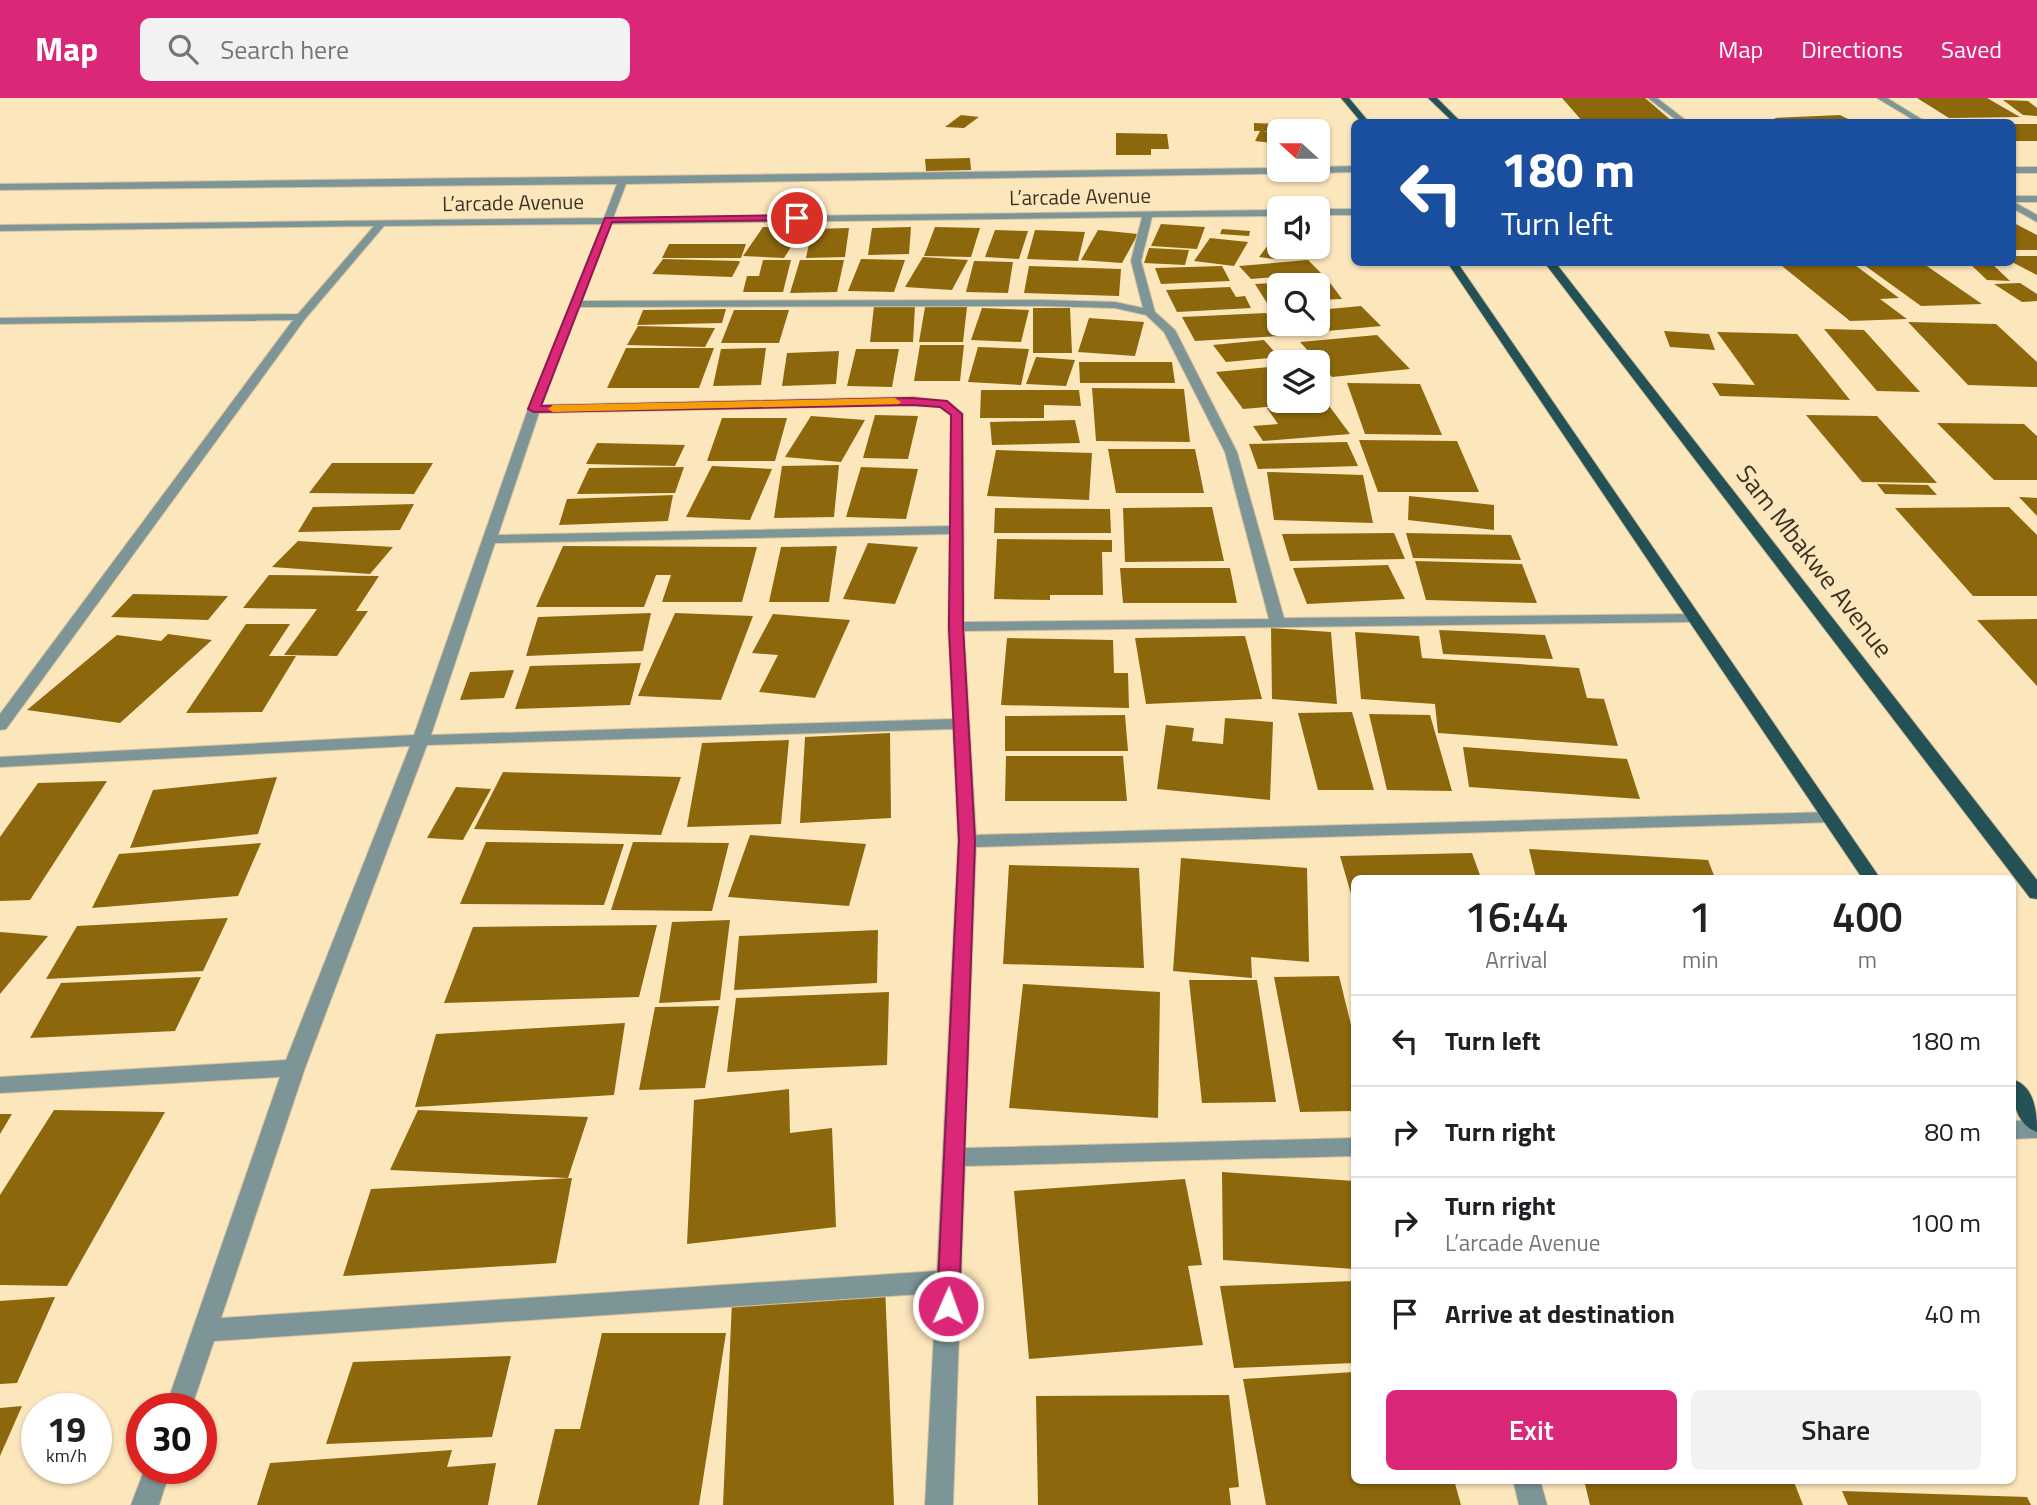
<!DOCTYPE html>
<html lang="en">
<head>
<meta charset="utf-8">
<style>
  body { margin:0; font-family:"Titillium Web",sans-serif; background:#f2f2f2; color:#202124; height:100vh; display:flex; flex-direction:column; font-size:26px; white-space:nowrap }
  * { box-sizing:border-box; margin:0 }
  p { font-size:23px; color:#757577 }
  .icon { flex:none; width:38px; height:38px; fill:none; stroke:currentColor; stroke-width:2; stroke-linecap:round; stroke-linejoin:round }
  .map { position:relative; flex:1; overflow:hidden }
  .side { position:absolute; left:1351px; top:777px; width:665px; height:609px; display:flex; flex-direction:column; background:#fff; border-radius:10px; box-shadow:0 2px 5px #0004 }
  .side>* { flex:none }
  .guide { position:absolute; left:1351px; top:21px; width:665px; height:147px; border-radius:10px; box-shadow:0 2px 5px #0004; background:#1a4fa0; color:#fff; overflow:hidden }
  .needle { width:46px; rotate:291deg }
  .fabs { position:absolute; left:1267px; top:21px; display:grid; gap:14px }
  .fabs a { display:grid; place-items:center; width:63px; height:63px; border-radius:10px; background:#fff; box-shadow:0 2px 5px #0004; font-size:35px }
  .speed { position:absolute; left:21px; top:1295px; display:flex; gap:14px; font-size:35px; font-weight:700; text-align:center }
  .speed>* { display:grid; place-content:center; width:91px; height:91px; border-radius:50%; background:#fff; box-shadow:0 2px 5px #0004; line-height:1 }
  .speed small { font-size:18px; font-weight:400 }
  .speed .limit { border:10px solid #d22; background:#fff; color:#111 }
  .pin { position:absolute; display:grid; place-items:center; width:60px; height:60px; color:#fff; margin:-30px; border:4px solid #fff; border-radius:50%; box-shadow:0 2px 7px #0007 }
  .me { position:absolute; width:77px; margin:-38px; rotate:2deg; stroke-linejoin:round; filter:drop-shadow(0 0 5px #0008) }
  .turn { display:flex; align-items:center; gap:24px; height:147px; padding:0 35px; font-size:32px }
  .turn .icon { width:91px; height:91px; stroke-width:2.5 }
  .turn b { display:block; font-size:49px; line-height:60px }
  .eta { display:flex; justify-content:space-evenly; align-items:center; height:119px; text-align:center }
  .eta b { font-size:42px; font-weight:600; line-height:49px }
  .action { display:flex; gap:14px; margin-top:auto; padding:14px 35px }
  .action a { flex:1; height:80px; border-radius:10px; background:#db2777; color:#fff; font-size:28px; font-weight:600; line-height:80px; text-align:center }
  .action a+a { background:#f2f2f2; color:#202124 }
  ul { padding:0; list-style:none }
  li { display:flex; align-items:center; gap:21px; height:91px; padding:0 35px; border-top:2px solid #e0e0e0 }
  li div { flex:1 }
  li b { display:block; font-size:26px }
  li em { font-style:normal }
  header { display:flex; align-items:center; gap:42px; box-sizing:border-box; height:98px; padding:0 35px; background:#db2777; color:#fff }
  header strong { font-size:33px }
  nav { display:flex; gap:38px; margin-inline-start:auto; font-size:24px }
  .search { width:490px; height:63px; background:#f2f2f2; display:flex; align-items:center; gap:18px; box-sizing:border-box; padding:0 24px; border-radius:10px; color:#757577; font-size:26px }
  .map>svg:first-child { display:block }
  .building { fill:#8c670b }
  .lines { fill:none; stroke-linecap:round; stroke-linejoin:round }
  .minor-casing { stroke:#d6c29d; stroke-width:2 }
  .major-casing { stroke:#d6c29d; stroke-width:2 }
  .minor { fill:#7e9597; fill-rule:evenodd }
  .major { fill:#235155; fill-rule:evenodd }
  .route { fill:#db2777; stroke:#8e194d; stroke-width:2 }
  .slow { fill:#f59e0b }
  .labels { text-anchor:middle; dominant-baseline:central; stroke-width:7; stroke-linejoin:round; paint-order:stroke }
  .far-street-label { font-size:21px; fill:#3c3423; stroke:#fce6bc }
  .street-label { font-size:26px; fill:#3c3423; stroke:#fce6bc }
</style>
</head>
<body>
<header>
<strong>Map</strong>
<div class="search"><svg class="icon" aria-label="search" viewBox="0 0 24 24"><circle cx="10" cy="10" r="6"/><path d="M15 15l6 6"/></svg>Search here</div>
<nav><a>Map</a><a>Directions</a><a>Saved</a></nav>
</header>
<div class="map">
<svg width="2037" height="1407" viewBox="0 0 2037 1407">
  <rect width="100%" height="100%" fill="#fce6bc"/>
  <g class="building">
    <path d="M1562,0H1645L1673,24H1583Z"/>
    <path d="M1917,0H1987L2020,19L1949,20Z"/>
    <path d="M2003,2L2028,3L2037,10V18L2023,17Z"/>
    <path d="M961,17L979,19L964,30L945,29Z"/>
    <path d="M1840,17L1854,24H1782L1774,20Z"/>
    <path d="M1701,21L1773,22L1776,24H1705Z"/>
    <path d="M1254,25L1282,26L1281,33H1263L1277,35L1273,45L1255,43L1260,33H1254Z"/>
    <rect x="2012" y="26" width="25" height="17"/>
    <path d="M1116,35L1167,36L1169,51H1151V57H1116Z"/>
    <path d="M970,60L971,72L926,73L925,61Z"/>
    <path d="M2012,124L2037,137V152H2012Z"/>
    <path d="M1161,126L1205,129L1197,151L1151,148Z"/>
    <path d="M763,129L803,130L784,160L743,158Z"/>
    <path d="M911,129L909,156L868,157L872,130Z"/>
    <path d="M935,129L980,130L971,159L924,158Z"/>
    <path d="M849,130L845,159L806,160L812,131Z"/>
    <path d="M1222,131L1250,133L1249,138L1220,136Z"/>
    <path d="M995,132L1028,133L1019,161L985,159Z"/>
    <path d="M1035,132L1085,134L1078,163L1027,161Z"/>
    <path d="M1098,132L1138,136L1122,165L1081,162Z"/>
    <path d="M1274,139H1279V149H1284L1274,161L1259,159Z"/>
    <path d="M1210,140L1248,144L1234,168L1194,163Z"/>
    <path d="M669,146H746L741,160H662Z"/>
    <path d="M1149,150L1189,152L1185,167L1144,165Z"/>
    <path d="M2012,158H2037V177L2012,164Z"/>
    <path d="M923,159L968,162L952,192L905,189Z"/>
    <path d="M663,161L739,163L740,164L732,179L652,176Z"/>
    <path d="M861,161L905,162L894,194L848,193Z"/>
    <path d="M763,162H791L783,194H743L747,178H759Z"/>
    <path d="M800,162H844L837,194L790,195Z"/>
    <path d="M1308,162L1321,175L1251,181L1239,168Z"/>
    <path d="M974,163L1013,164L1008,195L966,194Z"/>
    <path d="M1777,164H1851L1899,200L1880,201L1907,221L1850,223Z"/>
    <path d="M1860,164H1921L1982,206L1921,208Z"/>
    <path d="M1968,164H1990L2010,183L1987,182Z"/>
    <path d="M1029,168L1121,171L1119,198L1024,195Z"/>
    <path d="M1222,168L1230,183L1161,186L1155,170Z"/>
    <path d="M1328,182L1342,201L1318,202V187H1279V204L1267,205L1255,186Z"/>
    <path d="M2020,185L2037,196V203L2022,204L1994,186Z"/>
    <path d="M1230,189L1236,199L1245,198L1251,210L1177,214L1166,192Z"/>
    <path d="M874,208H915L913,244H870Z"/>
    <path d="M1361,208L1381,228L1295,236L1287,226H1318V212Z"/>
    <path d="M925,209H967L963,244H919Z"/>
    <path d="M982,210L1029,212L1021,244L971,242Z"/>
    <path d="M1033,210H1070L1072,255H1033Z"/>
    <path d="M726,211L722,225L637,227L643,212Z"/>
    <path d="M734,212H789L779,245H721Z"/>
    <path d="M1266,215L1280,238L1195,243L1182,219Z"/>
    <path d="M1089,220L1144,224L1135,258L1078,254Z"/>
    <path d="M1908,224L1996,226L2037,264V289L1968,287Z"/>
    <path d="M638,228L715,230L705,249L627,247Z"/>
    <path d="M1824,231L1864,232L1920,294L1877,293Z"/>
    <path d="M1664,233L1709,236L1715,252L1670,249Z"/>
    <path d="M1717,234L1797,236L1850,302L1720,298L1712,285L1755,287Z"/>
    <path d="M1377,237L1410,271L1332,279L1300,244Z"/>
    <path d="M1264,242L1279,259L1226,264L1213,247Z"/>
    <path d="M920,247H964L960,283H914Z"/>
    <path d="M978,249L1029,251L1021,287L968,284Z"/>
    <path d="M626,250H714L699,290H607Z"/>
    <path d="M766,250L761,287L713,288L721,251Z"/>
    <path d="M856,251H899L892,289L847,288Z"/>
    <path d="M839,253L836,286L782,288L787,255Z"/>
    <path d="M1036,259L1075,262L1066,288L1026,286Z"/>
    <path d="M1079,264H1172L1175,285H1080Z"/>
    <path d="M1279,268V303L1312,305L1243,311L1216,274Z"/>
    <path d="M1347,285L1420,286L1442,337L1365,336Z"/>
    <path d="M1092,290L1184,291L1190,344L1096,343Z"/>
    <path d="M981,292H1079L1081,308L1044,307V320H980Z"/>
    <path d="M1327,305L1350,336L1263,343L1253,328L1278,326L1267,310Z"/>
    <path d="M875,317L918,318L908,361L863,360Z"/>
    <path d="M1806,317L1877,318L1937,385L1862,384Z"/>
    <path d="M811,318L865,322L841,364L785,359Z"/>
    <path d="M722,320H787L775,363H707Z"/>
    <path d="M1075,322L1080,345L992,347L990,324Z"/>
    <path d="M1937,325L2024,326L2037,338V382H1994Z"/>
    <path d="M1359,342L1457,343L1479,394H1378Z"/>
    <path d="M1347,344L1358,368L1258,371L1249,346Z"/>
    <path d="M597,345L685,347L675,368L586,366Z"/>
    <path d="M1108,351H1195L1204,395H1116Z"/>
    <path d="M996,352L1092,355L1089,402L987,398Z"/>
    <path d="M332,365H433L414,396L309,395Z"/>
    <path d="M839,367L834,419L774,420L782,368Z"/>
    <path d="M712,368L772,371L750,422L686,419Z"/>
    <path d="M684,369L675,395L577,396L589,370Z"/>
    <path d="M861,369L918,371L906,421L846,419Z"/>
    <path d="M1267,374L1363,377L1373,425L1274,422Z"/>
    <path d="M1877,386L1928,387L1937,397L1885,396Z"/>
    <path d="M673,397L668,423L559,427L567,401Z"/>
    <path d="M1409,398L1494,407V432L1408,422Z"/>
    <path d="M2019,399L2037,400V418Z"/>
    <path d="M414,406L400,432L298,434L313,409Z"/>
    <path d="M1212,409L1224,463L1125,464L1123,410Z"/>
    <path d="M2009,409L2037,437V498H1973L1895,410Z"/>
    <path d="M995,410L1110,411L1111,435H994Z"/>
    <path d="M1394,435L1405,461L1290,463L1282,436Z"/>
    <path d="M1406,435L1511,437L1521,462L1413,460Z"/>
    <path d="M997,441L1112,442V454H1102L1103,497H1050V502L994,501Z"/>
    <path d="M298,443L393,449L370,476L272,469Z"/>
    <path d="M868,445L918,449L895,506L843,501Z"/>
    <path d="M563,448L757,449L742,504H662L671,477H656L644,509H536Z"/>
    <path d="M837,448L829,504H769L781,449Z"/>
    <path d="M1415,463L1522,466L1537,505L1426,502Z"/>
    <path d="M1388,467L1405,501L1307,506L1293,470Z"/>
    <path d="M1120,470H1230L1237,505H1123Z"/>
    <path d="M269,477L379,478L356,513H368L337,558L284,557L317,511L243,510Z"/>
    <path d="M133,496L228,498L208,522L111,519Z"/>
    <path d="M651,515L643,553L526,558L538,519Z"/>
    <path d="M675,515L753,518L721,602L638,598Z"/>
    <path d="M773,516L850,522L815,600L759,594L778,557L752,555Z"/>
    <path d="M2037,521V588L1977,522Z"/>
    <path d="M246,526H290L269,558H296L262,614L186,615Z"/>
    <path d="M1271,530L1331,534L1337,606L1272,601Z"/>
    <path d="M1439,532L1545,537L1553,561L1443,556Z"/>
    <path d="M1355,534L1419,538L1422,560L1579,570L1587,600L1604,601L1618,648L1438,635L1435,606L1361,601Z"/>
    <path d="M168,536L212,542L120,625L27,612L117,537L161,543Z"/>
    <path d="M1245,538L1262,601L1146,606L1135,540Z"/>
    <path d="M1007,540L1113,542L1114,575H1128L1129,610L1001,607Z"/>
    <path d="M641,565L630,607L515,611L530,568Z"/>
    <path d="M514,572L504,600L460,602L470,574Z"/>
    <path d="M1352,614L1374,692H1318L1298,615Z"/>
    <path d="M1369,616L1430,617L1452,693L1387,692Z"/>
    <path d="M1125,617L1128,653H1005V618Z"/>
    <path d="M1225,620L1273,624L1270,702L1157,691L1166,627L1194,630L1192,643L1223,646Z"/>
    <path d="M890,635L891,720L800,725L805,639Z"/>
    <path d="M789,642L781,726L687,729L702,645Z"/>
    <path d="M1463,649L1627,661L1640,701L1469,689Z"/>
    <path d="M1006,658H1123L1127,703H1005Z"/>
    <path d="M503,674L681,679L661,737L474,731Z"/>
    <path d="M277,679L258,736L130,750L153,692Z"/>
    <path d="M107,683L30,802L0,803V739L38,685Z"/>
    <path d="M456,689L491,691L463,742L427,740Z"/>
    <path d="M750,737L866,746L849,808L728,799Z"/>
    <path d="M486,744L624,746L604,807L460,806Z"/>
    <path d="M633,744L729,745L712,813L611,812Z"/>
    <path d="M261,745L238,798L92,810L119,756Z"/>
    <path d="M1529,751L1708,762L1715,780H1536Z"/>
    <path d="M1472,755L1481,780H1354V806L1340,758Z"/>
    <path d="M1181,760L1307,770L1309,864L1251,859L1252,880L1173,873Z"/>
    <path d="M1009,767L1139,770L1144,870L1003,866Z"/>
    <path d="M228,820L203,873L46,881L77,828Z"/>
    <path d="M730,822L720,902L659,905L672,824Z"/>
    <path d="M657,827L639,899L444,905L473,829Z"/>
    <path d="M878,832L877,885L734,892L739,838Z"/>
    <path d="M0,834L48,838L0,896Z"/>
    <path d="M1339,878L1354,939V1013L1300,1014L1274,879Z"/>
    <path d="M201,879L175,933L30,940L61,885Z"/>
    <path d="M1189,882H1257L1276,1004L1202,1005Z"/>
    <path d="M1023,886L1160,894L1158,1020L1009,1010Z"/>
    <path d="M889,894L887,967L727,974L736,900Z"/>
    <path d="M719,908L705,990L639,992L655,909Z"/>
    <path d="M625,925L614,997L415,1009L436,936Z"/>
    <path d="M789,991L790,1035L832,1030L836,1129L687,1146L694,1002Z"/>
    <path d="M54,1012L165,1014L67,1188L0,1187V1097Z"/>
    <path d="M418,1012L588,1019L568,1080L390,1072Z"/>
    <path d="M0,1016H12L0,1036Z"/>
    <path d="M1222,1074L1354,1083V1171L1223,1162Z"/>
    <path d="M572,1080L556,1165L343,1178L371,1091Z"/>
    <path d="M1185,1081L1202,1167L1188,1168L1203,1247L1029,1261L1014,1093Z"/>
    <path d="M1354,1183V1265L1234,1270L1220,1188Z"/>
    <path d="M885,1188L894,1407H723L732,1203Z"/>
    <path d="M55,1199L17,1285L0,1286V1203Z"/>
    <path d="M602,1235H726L699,1407H537L555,1331H580Z"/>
    <path d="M511,1258L492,1339L326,1346L353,1264Z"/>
    <path d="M1354,1274V1382H1454L1461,1407H1266L1243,1281Z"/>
    <path d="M1229,1297L1239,1389L1229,1390L1231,1407H1038L1036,1298Z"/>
    <path d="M22,1308L0,1358V1310Z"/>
    <path d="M452,1352L447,1369L496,1365L488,1407H257L270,1365Z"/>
    <path d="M1584,1382H1788L1794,1384L1803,1407H1590Z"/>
    <path d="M1842,1393L2027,1399L2031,1407H1848Z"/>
  </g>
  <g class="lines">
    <g class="minor-casing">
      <g id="minor">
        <path d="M1648,0H1657L1688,24H1679Z"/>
        <path d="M1877,0H1887L1926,24H1917Z"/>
        <path d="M1354,68V74L1318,75L626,86L613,120L1279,112V118L1152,119L1141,163L1155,214L1175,232L1237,354L1284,520L1694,516L1701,520L1694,524L964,533L976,737L1830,714L1836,716L1839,720L1836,724L976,749L965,1050L1354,1040V1058L965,1068L953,1407H925L936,1195L214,1243L191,1311H165L280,979L0,995V979L286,962L410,648L0,669V659L414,637L528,311L602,126L384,128L305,221L6,631L0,632V616L293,222L0,226V220L298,216L374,128L0,133V127L604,120L617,86L0,92V86L1279,70L1318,72V69ZM1142,119L1131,163L1143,210L1115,204L1041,202L582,203L611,126ZM1041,208L1115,210L1146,217L1164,234L1225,354L1269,521L964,524L963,316L947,303L912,299L542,307L579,209ZM912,307L940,309L951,317L950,428L498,437L539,315ZM950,436L948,529L953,621L431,637L495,445ZM953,631L958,743L937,1173L221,1220L305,970L427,647Z"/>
        <rect x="2012" y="69" width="25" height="6"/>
        <path d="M2012,98H2037V104H2014L2037,117V124L2012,110Z"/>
        <rect x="1318" y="111" width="36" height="6"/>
        <path d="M2037,1022V1040L2012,1041V1023Z"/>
        <path d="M145,1370H171L159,1407H131Z"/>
        <path d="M1513,1382H1540L1547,1407H1519Z"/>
      </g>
    </g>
    <g class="major-casing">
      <g id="major">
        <path d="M1341,0H1349L1369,24H1361Z"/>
        <path d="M1428,0H1437L1461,24H1453Z"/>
        <path d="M1447,164H1457L1880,780H1862Z"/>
        <path d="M1544,164H1555L2037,782V801L2030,800Z"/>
        <path d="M2012,981C2035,988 2037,1014 2037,1034C2015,1026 2012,1001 2012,981Z"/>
      </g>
    </g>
    <use href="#minor" class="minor"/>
    <use href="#major" class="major"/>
  </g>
  <path class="route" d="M797,117L800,122L612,124L541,308L912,300L947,303L962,316L963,529L975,743L959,1208L955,1215L948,1218L940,1215L937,1208L959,743L949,529L951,317L940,309L912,307L534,314L528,311L605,120Z"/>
  <path class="slow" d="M895,300L901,304L899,306L553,314L548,311L553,307Z"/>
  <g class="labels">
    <g class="far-street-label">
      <text transform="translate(1080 98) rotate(-1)">L’arcade Avenue</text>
      <text transform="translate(513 104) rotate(-1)">L’arcade Avenue</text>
    </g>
    <g class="street-label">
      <text transform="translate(1815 463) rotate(52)">Sam Mbakwe Avenue</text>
    </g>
  </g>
</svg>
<div class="fabs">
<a><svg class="needle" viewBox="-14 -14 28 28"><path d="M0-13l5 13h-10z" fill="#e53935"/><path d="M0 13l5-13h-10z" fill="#757577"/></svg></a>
<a><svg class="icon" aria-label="sound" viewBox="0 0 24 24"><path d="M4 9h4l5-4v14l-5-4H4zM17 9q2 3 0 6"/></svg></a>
<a><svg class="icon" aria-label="search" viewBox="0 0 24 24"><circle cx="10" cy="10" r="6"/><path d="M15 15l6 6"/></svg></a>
<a><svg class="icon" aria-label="layers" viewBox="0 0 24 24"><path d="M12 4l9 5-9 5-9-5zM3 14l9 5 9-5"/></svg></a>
</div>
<div class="speed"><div>19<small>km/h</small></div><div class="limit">30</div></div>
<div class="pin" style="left:797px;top:120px;background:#d93025"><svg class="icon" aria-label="arrive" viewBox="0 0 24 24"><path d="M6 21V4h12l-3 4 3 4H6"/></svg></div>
<svg class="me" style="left:948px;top:1208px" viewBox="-20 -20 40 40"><circle r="17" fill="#db2777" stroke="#fff" stroke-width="3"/><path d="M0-11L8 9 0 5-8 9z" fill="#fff"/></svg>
<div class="guide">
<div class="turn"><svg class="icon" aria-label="left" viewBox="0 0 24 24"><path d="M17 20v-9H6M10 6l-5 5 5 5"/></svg><div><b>180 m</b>Turn left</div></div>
</div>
<section class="side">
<div class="eta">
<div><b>16:44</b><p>Arrival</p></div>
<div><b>1</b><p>min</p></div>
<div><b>400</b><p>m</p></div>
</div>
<ul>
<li><svg class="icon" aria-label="left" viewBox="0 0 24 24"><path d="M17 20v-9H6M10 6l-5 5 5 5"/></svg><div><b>Turn left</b></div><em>180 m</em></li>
<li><svg class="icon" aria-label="right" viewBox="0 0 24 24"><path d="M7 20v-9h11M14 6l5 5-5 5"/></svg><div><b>Turn right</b></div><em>80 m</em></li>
<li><svg class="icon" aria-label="right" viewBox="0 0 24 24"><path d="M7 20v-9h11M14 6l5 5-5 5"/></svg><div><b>Turn right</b><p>L’arcade Avenue</p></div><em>100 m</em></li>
<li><svg class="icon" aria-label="arrive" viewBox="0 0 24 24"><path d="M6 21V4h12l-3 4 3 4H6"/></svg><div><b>Arrive at destination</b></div><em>40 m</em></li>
</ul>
<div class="action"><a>Exit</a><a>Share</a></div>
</section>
</div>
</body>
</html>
